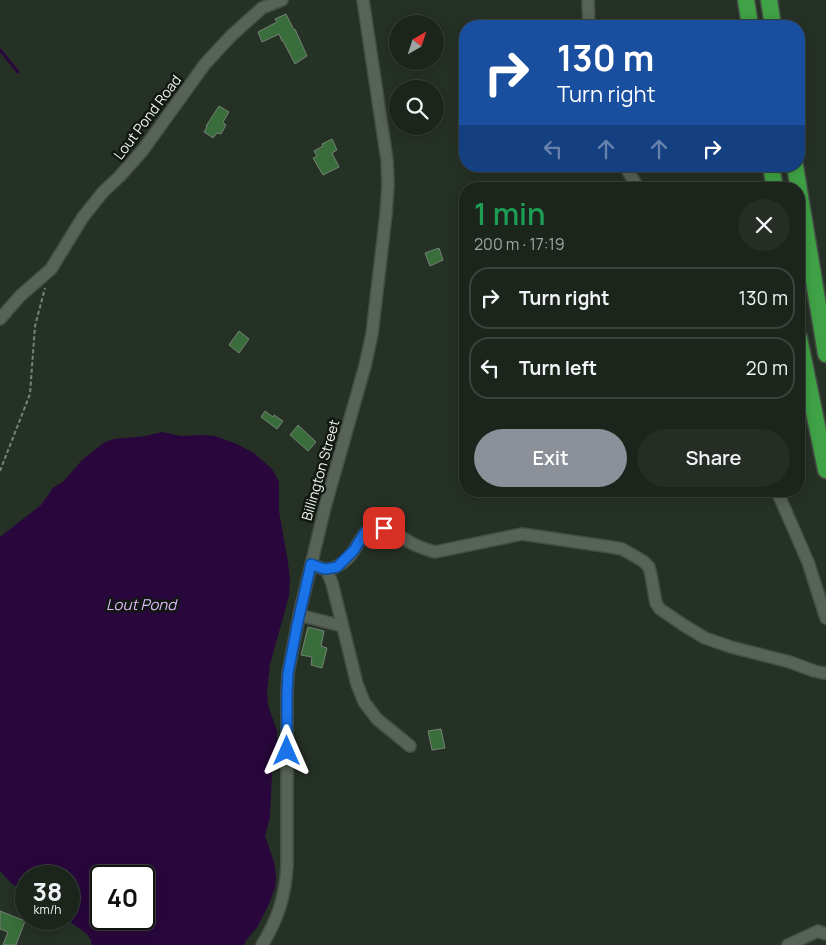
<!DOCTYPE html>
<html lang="en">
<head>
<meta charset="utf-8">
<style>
  body { margin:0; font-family:Manrope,sans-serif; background:#252d25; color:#f1f3f6; height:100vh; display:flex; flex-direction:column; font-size:19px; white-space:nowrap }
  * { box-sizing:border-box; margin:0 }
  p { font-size:16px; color:#a0a5a3 }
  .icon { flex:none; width:28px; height:28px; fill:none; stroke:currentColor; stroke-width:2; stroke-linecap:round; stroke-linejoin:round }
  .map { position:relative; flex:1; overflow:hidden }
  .details { position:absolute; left:459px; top:182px; width:346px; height:315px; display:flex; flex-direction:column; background:#1c251c; border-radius:20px; box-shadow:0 2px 12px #0003,0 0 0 1px #3a423b }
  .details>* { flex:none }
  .top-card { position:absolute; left:459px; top:20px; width:346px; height:152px; border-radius:20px; box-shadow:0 2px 12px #0003,0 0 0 1px #3a423b; background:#1a4fa0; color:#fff; overflow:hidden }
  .needle { width:32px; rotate:39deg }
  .fabs { position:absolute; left:389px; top:15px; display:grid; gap:10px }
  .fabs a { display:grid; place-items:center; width:55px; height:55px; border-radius:50%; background:#1c251c; box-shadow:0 2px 12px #0003,0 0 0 1px #3a423b; font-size:25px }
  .speed { position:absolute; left:15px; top:865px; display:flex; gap:10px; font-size:25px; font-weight:700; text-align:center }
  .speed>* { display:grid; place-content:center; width:65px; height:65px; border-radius:50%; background:#1c251c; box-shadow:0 2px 12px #0003,0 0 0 1px #3a423b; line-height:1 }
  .speed small { font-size:12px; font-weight:400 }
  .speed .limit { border:2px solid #111; border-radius:8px; background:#fff; color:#111 }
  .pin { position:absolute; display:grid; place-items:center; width:42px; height:42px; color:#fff; margin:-21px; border-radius:10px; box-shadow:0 2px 8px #0006 }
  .me { position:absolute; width:55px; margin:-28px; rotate:0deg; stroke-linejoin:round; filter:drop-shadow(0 0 4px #0008) }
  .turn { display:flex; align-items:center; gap:18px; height:105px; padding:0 15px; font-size:22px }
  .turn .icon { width:65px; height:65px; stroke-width:2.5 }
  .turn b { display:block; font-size:35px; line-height:42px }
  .lanes { display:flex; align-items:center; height:48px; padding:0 15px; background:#0003; justify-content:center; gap:25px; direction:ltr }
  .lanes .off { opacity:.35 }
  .round { display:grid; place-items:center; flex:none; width:52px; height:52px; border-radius:26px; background:#252d25 }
  .summary { display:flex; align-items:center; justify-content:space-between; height:85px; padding:0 15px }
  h1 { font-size:30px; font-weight:600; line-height:38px; color:#1e9e55 }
  .primary-button { display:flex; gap:10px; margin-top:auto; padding:10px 15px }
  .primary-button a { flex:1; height:58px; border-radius:30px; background:#8c9099; color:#fff; font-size:20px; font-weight:600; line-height:58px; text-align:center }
  .primary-button a+a { background:#252d25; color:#f1f3f6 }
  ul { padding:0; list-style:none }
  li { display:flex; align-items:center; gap:15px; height:62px; margin:0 10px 8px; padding:0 5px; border:2px solid #3a423b; border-radius:20px }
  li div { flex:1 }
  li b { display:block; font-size:19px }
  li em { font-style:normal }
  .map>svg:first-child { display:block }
  .water { fill:#29073c; fill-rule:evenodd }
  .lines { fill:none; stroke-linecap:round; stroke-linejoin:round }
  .stream { stroke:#29073c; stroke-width:3 }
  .building { fill:#396d3b; stroke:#758275 }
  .minor-casing { stroke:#454e45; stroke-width:14 }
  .highway-casing { stroke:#454e45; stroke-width:19 }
  .path { stroke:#7a837a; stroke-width:2; stroke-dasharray:4 2.5; stroke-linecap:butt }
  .minor { stroke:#576357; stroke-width:11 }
  .highway { stroke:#3fa246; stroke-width:16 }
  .route-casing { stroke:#114b97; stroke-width:12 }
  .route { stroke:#1a73e8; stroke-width:9 }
  .labels { text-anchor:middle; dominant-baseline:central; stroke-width:5; stroke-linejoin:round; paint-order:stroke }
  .street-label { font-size:14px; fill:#f0f7f0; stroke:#121712 }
  .water-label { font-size:15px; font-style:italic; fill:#e0bafe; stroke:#121712 }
</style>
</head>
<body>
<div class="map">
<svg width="826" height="945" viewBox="0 0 826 945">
  <rect width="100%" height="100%" fill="#263126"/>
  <path class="water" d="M162,432L181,436L204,435L215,436L237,444L255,454L272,469L279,482V511L288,562L290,581L289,596L270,664L267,692L268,705L277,731V742L272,774L270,817L265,836L274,862L276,877L275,888L269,904L258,926L245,942V945H91V940L87,934L66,919H69V876H26V892L12,884L0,871V537L41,505L53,488L64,481L82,460L105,442L114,439L146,436ZM101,876H144V919H101Z"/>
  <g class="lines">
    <path class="stream" d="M0,50L18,72"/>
  </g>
  <g class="building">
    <path d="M286,14L294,30L295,29L307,56L295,64L283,41H282L279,34L262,42L258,32L277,22L275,19Z"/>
    <path d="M219,106L229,112L223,122L226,125L221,134L217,133L213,138L204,132L207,127L206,126Z"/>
    <path d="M332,139L337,150L332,153L339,167L323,175L313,158L317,156L314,151L323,146L322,144Z"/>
    <path d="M439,248L443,260L430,266L425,253Z"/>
    <path d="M239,331L249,339L239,353L229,345Z"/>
    <path d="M265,411L273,417L274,415L283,421L277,429L261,417Z"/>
    <path d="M298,425L316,442L308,451L290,435Z"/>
    <path d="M308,627L324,631L321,646L327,648L322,668L311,665L312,657L301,655Z"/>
    <path d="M441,729L445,748L432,750L428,731Z"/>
    <path d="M0,911L25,921L16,945H3L8,932L0,929Z"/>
  </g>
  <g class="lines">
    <g class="minor-casing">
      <g id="minor">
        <path d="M588,0L589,26"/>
        <path d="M625,166L639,189"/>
        <path d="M0,319L20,296L51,269L83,217L103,192L120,176L143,150L205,64L231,36L262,8L282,0"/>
        <path d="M777,491L808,562L826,618"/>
        <path d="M311,564C316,566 321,569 326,569C339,569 350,558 356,547C361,539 364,530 374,528C387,525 402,538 413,544C420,547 427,550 435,552L522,534L611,547L622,549L643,561L649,567L651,575L656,603L660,609L685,626L705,638L731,647L790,662L814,671L823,673H826"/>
        <path d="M326,569L332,583L357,684L364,702L377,719L410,746"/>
        <path d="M299,615L342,626"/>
        <path d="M262,945C278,919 285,897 287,866V694L288,673L300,611L325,507L365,366L372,334L386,214L388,184L387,160L363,0"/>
        <path d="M788,945L818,931L826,934"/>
      </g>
    </g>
    <g class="highway-casing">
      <g id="highway">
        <path d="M746,0L750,26"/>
        <path d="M769,0L773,26"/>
        <path d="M771,166L775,189"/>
        <path d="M795,166L826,354"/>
        <path d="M799,338L826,470"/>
      </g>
    </g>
    <path class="path" d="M0,471L30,394L35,326L45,288"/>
    <use href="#minor" class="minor"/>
    <use href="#highway" class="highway"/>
  </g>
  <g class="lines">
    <g class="route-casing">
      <path id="route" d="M287,751V694L288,673L297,626L311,564L321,568L326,569L337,567L354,550L365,532L374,528H384"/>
    </g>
    <use href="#route" class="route"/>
  </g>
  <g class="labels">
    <g class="street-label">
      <text transform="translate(147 117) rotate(-53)">Lout Pond Road</text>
      <text transform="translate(320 470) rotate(-74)">Billington Street</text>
    </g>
    <g class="water-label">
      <text x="141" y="604">Lout Pond</text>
    </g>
  </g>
</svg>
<div class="fabs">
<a><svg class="needle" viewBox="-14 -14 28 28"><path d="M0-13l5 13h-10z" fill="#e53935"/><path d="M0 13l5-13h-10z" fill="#a0a5a3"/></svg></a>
<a><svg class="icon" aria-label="search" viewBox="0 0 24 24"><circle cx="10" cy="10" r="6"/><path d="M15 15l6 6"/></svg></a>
</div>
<div class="speed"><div>38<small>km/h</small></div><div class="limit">40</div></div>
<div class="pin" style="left:384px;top:528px;background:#d93025"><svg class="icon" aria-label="arrive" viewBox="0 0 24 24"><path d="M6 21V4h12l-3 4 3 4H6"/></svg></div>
<svg class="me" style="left:287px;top:751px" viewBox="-20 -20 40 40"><path d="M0-17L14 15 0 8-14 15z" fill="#1a73e8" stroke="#fff" stroke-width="4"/></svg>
<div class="top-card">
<div class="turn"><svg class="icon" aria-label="right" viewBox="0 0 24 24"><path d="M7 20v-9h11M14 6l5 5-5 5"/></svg><div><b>130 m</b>Turn right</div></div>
<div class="lanes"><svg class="icon off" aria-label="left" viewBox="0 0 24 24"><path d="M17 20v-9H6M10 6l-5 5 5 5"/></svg><svg class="icon off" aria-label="ahead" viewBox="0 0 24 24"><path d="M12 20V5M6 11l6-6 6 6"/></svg><svg class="icon off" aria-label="ahead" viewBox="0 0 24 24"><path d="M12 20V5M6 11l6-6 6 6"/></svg><svg class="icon" aria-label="right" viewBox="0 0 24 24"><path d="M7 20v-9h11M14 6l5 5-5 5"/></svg></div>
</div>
<section class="details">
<div class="summary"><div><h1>1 min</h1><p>200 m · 17:19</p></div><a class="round"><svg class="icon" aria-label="close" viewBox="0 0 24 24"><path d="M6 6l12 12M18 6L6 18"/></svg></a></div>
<ul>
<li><svg class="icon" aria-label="right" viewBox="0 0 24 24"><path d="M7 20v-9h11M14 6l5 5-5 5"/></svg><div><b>Turn right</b></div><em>130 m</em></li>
<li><svg class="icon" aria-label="left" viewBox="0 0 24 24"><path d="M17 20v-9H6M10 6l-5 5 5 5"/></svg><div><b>Turn left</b></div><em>20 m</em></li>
</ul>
<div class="primary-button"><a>Exit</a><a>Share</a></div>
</section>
</div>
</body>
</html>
